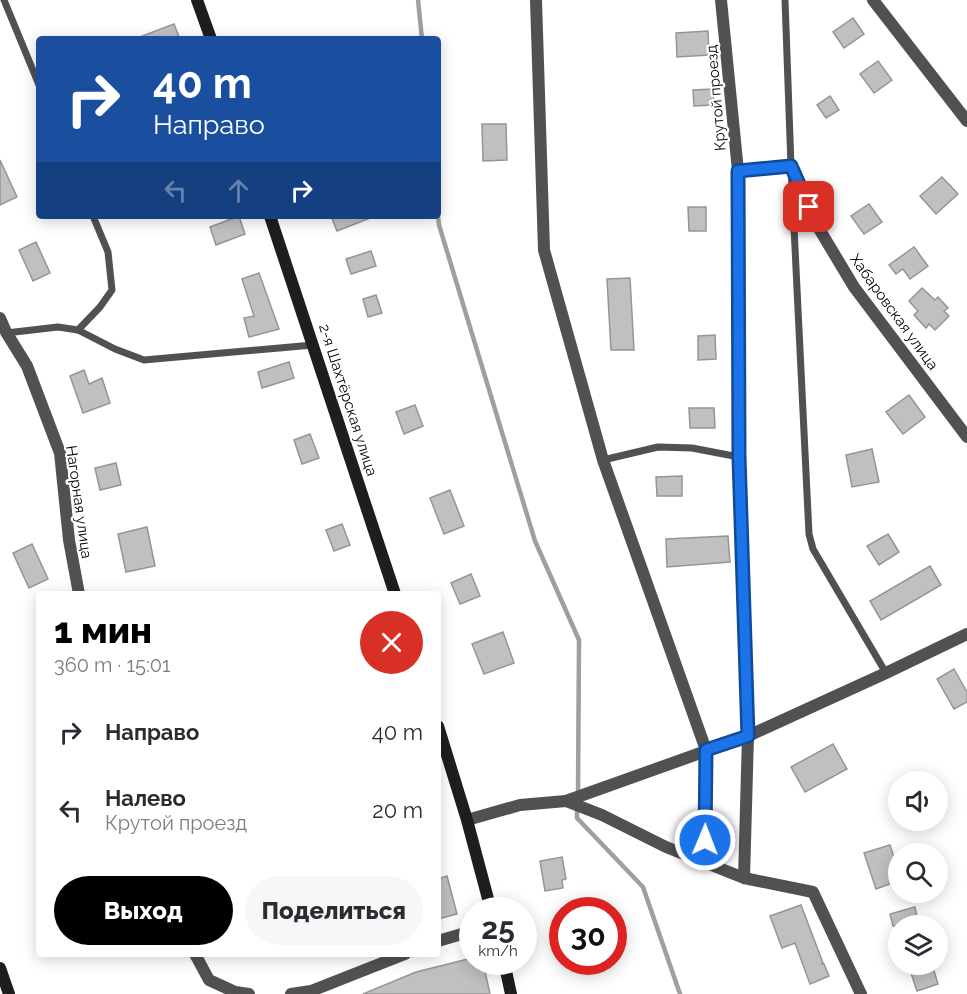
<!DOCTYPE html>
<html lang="ru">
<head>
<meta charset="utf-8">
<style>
  body { margin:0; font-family:Raleway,sans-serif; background:#f7f7f7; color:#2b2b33; height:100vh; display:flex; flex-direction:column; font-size:22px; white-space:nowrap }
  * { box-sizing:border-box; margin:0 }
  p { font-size:20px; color:#7c7c81 }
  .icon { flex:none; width:33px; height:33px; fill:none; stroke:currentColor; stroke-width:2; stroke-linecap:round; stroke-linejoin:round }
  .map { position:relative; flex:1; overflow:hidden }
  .drawer { position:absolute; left:36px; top:591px; width:405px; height:366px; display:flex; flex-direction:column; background:#fff; border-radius:6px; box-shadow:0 3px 15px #0003 }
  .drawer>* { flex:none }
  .guide { position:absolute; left:36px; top:36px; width:405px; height:183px; border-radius:6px; box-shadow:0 3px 15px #0003; background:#1a4fa0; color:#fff; overflow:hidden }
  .fabs { position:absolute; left:888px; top:771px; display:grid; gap:12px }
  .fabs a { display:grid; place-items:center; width:60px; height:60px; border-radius:50%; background:#fff; box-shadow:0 3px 15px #0003; font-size:30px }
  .speed { position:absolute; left:459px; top:897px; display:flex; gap:12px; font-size:30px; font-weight:700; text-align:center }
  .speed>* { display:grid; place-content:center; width:78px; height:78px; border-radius:50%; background:#fff; box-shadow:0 3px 15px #0003; line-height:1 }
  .speed small { font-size:15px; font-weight:400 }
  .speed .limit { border:9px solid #d22; background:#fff; color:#111 }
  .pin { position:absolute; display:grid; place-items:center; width:51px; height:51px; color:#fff; margin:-26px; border-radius:12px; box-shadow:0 3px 9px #0006 }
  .me { position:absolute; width:66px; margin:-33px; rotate:1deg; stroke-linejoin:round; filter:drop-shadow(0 0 4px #0008) }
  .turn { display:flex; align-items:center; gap:21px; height:126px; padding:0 18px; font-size:27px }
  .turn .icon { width:78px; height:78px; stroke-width:2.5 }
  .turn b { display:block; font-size:42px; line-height:51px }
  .lanes { display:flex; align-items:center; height:57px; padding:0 18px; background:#0003; justify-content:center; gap:30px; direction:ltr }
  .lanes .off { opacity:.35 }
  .round { display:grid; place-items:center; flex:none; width:63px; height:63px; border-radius:32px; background:#f7f7f7 }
  .overview { display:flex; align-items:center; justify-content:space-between; height:102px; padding:0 18px }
  h1 { font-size:36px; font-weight:800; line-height:45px; color:#000 }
  .primary-button { display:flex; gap:12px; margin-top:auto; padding:12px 18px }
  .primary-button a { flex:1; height:69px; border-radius:36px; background:#000; color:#fff; font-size:24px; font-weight:800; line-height:69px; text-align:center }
  .primary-button a+a { background:#f7f7f7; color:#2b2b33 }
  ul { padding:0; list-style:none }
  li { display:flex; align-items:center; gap:18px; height:78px; padding:0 18px }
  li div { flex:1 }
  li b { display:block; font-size:22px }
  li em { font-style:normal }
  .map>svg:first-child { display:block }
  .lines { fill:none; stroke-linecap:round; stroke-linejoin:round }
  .stream { stroke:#9f9f9f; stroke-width:4.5 }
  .building { fill:#c0c0c0; stroke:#959595; stroke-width:1.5 }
  .lane { stroke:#515151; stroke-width:7 }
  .street { stroke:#515151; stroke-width:12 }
  .secondary { stroke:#1e1e1e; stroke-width:12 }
  .route-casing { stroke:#114b97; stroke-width:15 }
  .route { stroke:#1a73e8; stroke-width:10 }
  .labels { text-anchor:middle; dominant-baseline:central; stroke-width:4.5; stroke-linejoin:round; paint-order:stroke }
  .street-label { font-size:15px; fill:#000; stroke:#fff }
</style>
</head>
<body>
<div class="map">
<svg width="967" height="994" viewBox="0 0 967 994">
  <rect width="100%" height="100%" fill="#fff"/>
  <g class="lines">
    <g class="stream">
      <path d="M418,0L422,39"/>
      <path d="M438,216L439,225L535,541L579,640L578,795"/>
      <path d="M577,807V818L643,887L680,994"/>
    </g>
  </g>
  <g class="building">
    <path d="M853,18L864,34L844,48L833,32Z"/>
    <path d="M174,24L180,39H137V38Z"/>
    <path d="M708,31L709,55L677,57L676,33Z"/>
    <path d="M878,61L892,80L874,93L860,74Z"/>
    <path d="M713,89L714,105L694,106L693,90Z"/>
    <path d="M830,96L839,110L826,118L817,105Z"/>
    <path d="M482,124H506L507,160L483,161Z"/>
    <path d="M0,160L17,197L0,205Z"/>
    <path d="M942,177L958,194L936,214L920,196Z"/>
    <path d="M869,204L882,222L864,234L851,216Z"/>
    <path d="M688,207H706V231H689Z"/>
    <path d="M239,216L245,234L216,245L210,227Z"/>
    <path d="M331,216H372L373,217L337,231Z"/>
    <path d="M36,242L50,273L33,281L19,250Z"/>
    <path d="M914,247L928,266L910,279L903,269L896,274L889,265Z"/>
    <path d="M371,251L376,266L351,274L346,259Z"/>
    <path d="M259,273L279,329L249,337L244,318L254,316L242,279Z"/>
    <path d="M630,278L634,350H611L607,279Z"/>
    <path d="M922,288L935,300L938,297L948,308L944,311L949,316L935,330L929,324L926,328L914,315L918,311L909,301Z"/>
    <path d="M376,295L382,313L368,317L363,299Z"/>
    <path d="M715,335L716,359L698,360V336Z"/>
    <path d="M289,362L294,378L262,388L258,372Z"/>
    <path d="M84,370L89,384L102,378L110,403L83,413L70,376Z"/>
    <path d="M909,395L925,417L903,434L886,412Z"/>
    <path d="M415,405L423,426L404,434L396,412Z"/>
    <path d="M689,408H714L715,428H690Z"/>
    <path d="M310,434L319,458L302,464L294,440Z"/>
    <path d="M872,449L879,482L852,487L846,455Z"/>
    <path d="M116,463L121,485L100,490L95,468Z"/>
    <path d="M682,476V496H657L656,477Z"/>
    <path d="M450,490L464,526L444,534L430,498Z"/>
    <path d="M342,524L350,545L334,551L326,530Z"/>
    <path d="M147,527L155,566L126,572L118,534Z"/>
    <path d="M888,534L899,552L879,565L867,546Z"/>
    <path d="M728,536L730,562L667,567L666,539Z"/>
    <path d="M32,544L48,579L29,588L13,553Z"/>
    <path d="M930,566L941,585L881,620L870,601Z"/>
    <path d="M471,574L480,596L460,604L451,583Z"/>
    <path d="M503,632L514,663L484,674L472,644Z"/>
    <path d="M954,669L967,692V702L954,709L937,679Z"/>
    <path d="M833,744L847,769L805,792L791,767Z"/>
    <path d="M890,845L898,870V881L876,889L864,853Z"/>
    <path d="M562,857L566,879L562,880L563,888L545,891L540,861Z"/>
    <path d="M447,876L457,914L438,919V879Z"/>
    <path d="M801,905L823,963L821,964H824L829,976L810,984L795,943L782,948L770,916Z"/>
    <path d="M915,907L919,926H893L890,914Z"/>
    <path d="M472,958V962H483L490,994H363L416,972Z"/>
    <path d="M908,964H932L938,984L917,991Z"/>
  </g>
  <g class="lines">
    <g class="lane">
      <path d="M4,0L39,85"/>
      <path d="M785,0L791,166"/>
      <path d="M738,171L791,166L809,534L813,549L886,673"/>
      <path d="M78,330L100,307L112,290L108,252L93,216"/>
      <path d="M6,333L58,327L78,330L115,349L144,360L313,345"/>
      <path d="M603,460L658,447L692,448L739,457"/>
    </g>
    <g class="street">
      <path d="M536,0L544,250L603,460L706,750L704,862"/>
      <path d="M721,0L738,171L739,457L748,736L744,878"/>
      <path d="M873,0L967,121"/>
      <path d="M791,166L818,227L854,287L967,437"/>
      <path d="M0,318L6,332L27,366L60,453L69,540L79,594"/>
      <path d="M566,801L748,736L886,673L967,634"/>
      <path d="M467,820L520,805L566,801L602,815L666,847L744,878L813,892L861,994"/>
      <path d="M438,941L472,931"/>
      <path d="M195,954L209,980L235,992L249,994"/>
      <path d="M291,994L311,991L405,954"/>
    </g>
    <g class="secondary">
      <path d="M197,0L211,39"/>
      <path d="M270,216L395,594"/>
      <path d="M438,726L467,820L491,910"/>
      <path d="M504,962L511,994"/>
      <path d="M0,968L9,994"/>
    </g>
  </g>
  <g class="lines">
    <g class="route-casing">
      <path id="route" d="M705,840L706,750L748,736L739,457L738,171L791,166L809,207"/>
    </g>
    <use href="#route" class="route"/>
  </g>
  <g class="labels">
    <g class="street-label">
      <text transform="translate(716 98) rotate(-95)">Крутой проезд</text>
      <text transform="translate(894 312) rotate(54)">Хабаровская улица</text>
      <text transform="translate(348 400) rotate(72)">2-я Шахтёрская улица</text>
      <text transform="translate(79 502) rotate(82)">Нагорная улица</text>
    </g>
  </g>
</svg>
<div class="fabs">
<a><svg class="icon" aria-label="sound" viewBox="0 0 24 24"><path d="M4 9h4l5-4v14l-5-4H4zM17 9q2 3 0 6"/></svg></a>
<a><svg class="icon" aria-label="search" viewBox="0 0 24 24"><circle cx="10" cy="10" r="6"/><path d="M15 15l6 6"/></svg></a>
<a><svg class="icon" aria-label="layers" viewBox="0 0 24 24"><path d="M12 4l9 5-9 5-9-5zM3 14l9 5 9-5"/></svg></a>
</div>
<div class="speed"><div>25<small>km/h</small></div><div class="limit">30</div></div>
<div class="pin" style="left:809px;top:207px;background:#d93025"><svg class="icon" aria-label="arrive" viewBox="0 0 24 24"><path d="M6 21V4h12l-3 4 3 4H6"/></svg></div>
<svg class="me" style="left:705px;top:840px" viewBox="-20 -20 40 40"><circle r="17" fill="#1a73e8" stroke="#fff" stroke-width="3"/><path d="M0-11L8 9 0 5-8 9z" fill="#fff"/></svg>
<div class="guide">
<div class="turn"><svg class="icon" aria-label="right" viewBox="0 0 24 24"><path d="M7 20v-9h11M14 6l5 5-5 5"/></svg><div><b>40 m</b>Направо</div></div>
<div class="lanes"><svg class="icon off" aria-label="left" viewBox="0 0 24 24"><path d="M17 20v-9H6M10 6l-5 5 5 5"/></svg><svg class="icon off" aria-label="ahead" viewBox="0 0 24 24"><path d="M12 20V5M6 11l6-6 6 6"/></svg><svg class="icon" aria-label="right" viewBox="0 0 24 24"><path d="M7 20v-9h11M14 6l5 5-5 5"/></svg></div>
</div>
<section class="drawer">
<div class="overview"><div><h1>1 мин</h1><p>360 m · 15:01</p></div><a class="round" style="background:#d93025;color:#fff"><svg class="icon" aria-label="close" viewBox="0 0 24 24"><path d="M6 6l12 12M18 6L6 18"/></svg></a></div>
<ul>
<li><svg class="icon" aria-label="right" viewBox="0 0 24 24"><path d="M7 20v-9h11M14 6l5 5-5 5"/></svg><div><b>Направо</b></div><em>40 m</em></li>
<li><svg class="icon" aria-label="left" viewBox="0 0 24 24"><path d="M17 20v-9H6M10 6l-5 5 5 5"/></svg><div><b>Налево</b><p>Крутой проезд</p></div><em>20 m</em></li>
</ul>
<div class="primary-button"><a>Выход</a><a>Поделиться</a></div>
</section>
</div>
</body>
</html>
